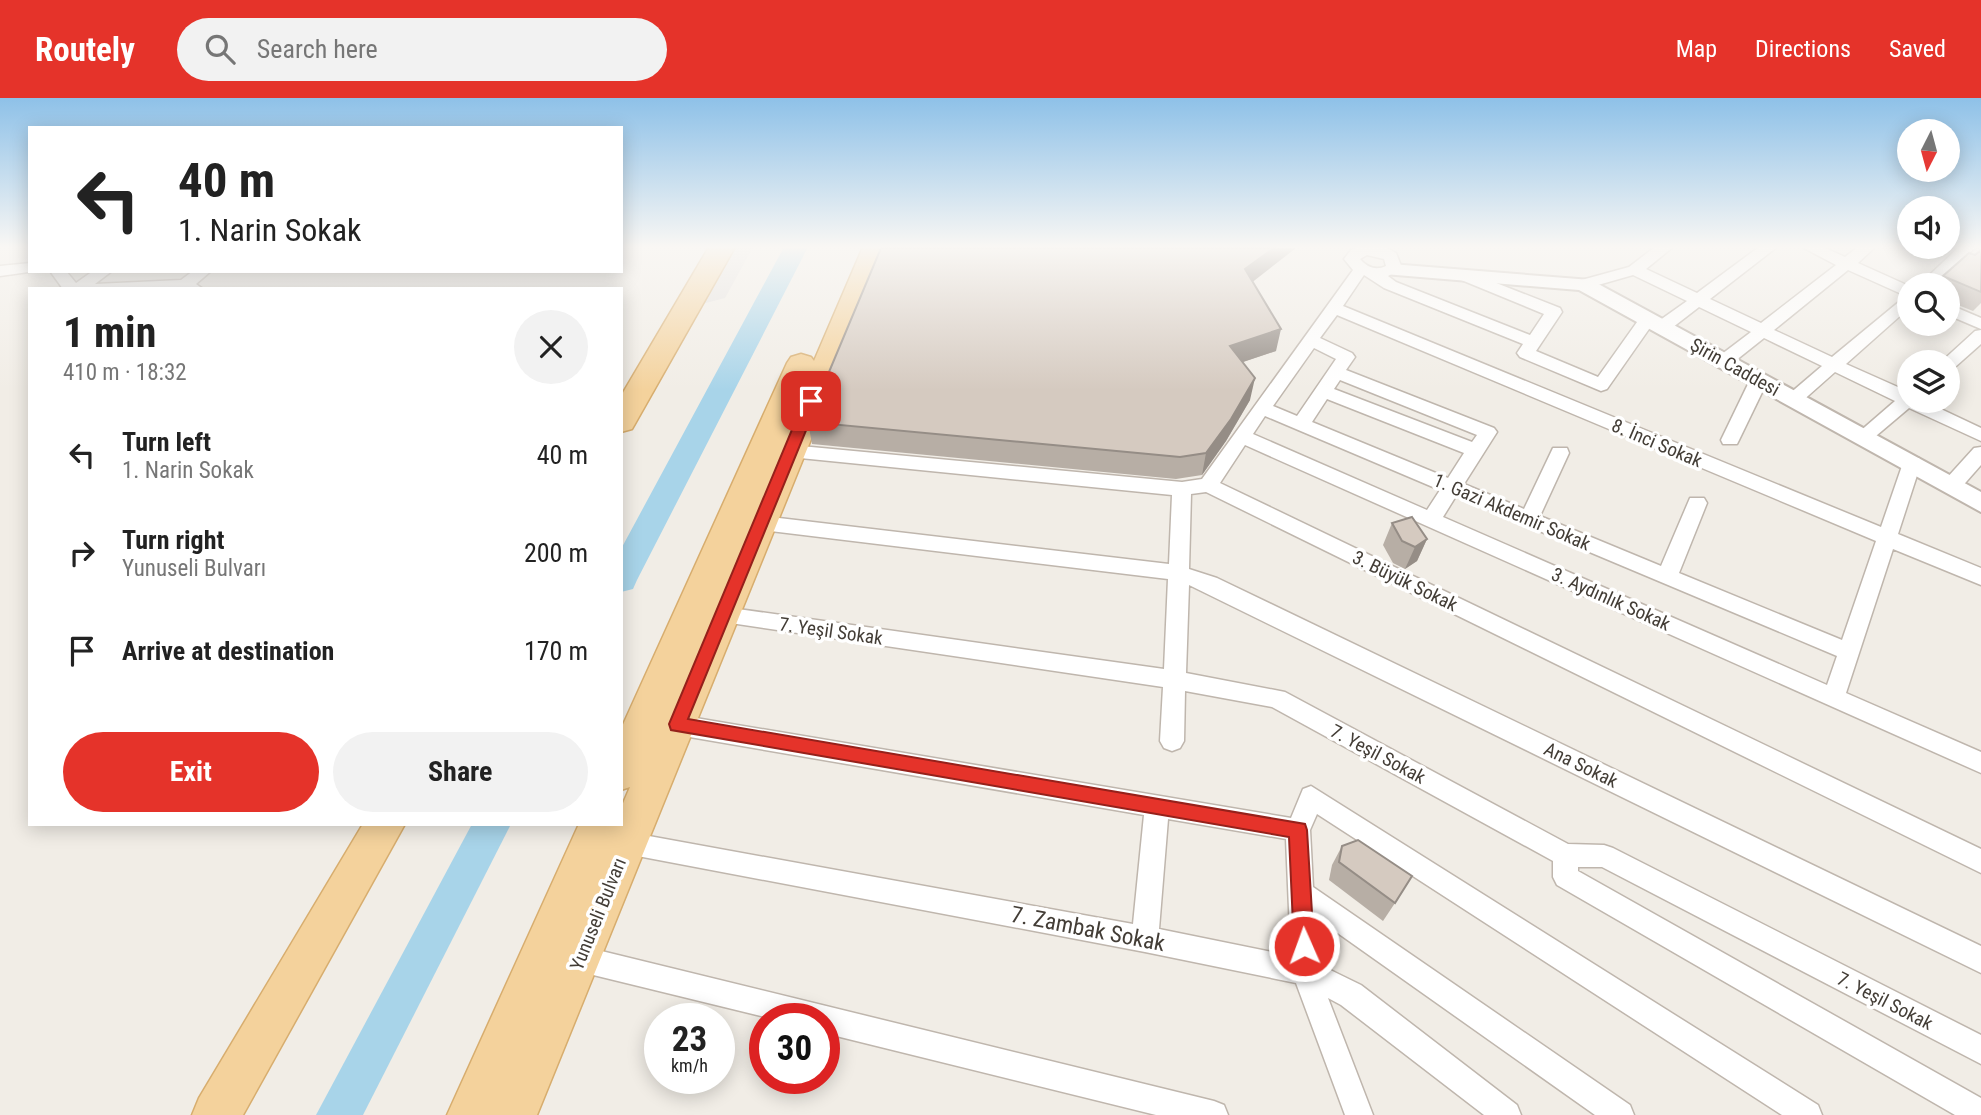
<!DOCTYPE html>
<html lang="en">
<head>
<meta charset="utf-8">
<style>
  body { margin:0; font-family:"Roboto Condensed",sans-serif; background:#f2f2f2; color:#222; height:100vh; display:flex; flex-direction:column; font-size:26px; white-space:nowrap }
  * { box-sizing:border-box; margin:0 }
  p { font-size:23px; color:#767676 }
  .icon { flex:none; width:38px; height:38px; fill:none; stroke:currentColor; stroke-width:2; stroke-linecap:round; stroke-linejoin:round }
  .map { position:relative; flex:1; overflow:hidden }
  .drawer { position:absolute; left:28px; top:189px; width:595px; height:539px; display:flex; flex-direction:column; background:#fff; border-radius:0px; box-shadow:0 4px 18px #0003 }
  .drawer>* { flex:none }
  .guide { position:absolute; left:28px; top:28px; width:595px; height:147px; border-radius:0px; box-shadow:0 4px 18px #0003; background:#fff; color:#222; overflow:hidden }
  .needle { width:46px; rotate:186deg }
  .tools { position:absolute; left:1897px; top:21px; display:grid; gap:14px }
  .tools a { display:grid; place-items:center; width:63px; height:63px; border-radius:50%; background:#fff; box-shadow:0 4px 18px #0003; font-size:35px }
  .speed { position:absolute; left:644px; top:905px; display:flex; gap:14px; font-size:35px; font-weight:700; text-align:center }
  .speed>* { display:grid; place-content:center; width:91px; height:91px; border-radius:50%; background:#fff; box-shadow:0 4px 18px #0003; line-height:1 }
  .speed small { font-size:18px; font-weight:400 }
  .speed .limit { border:10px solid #d22; background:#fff; color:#111 }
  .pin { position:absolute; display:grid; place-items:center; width:60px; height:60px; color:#fff; margin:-30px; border-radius:14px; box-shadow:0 4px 10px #0006 }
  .me { position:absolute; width:77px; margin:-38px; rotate:358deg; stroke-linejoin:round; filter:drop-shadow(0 0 5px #0008) }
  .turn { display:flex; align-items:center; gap:24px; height:147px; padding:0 35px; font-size:32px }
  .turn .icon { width:91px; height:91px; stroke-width:2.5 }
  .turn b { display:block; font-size:49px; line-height:60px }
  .round { display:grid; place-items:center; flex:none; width:74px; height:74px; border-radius:37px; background:#f2f2f2 }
  .headline { display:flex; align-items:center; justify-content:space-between; height:119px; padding:0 35px }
  h1 { font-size:42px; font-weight:700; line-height:52px }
  .button { display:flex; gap:14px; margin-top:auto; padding:14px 35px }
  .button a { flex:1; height:80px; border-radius:42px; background:#e5332a; color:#fff; font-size:28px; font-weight:700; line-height:80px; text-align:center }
  .button a+a { background:#f2f2f2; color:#222 }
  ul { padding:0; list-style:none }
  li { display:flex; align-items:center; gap:21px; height:98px; padding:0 35px }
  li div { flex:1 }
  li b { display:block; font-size:26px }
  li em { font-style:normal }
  header { display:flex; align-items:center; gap:42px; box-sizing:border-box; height:98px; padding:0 35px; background:#e5332a; color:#fff }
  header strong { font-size:33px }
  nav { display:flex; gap:38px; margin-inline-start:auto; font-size:24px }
  .search { width:490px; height:63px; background:#f2f2f2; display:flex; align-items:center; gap:18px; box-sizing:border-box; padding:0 24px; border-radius:38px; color:#767676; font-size:26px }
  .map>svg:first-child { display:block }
  .parking { fill:#e3e0de }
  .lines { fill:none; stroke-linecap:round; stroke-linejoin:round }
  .river { fill:#a8d4e9; fill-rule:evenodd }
  .minor-casing { stroke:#bfb6ad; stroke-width:3 }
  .tertiary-casing { stroke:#bfb6ad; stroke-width:4 }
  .primary-casing { stroke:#d7ad6e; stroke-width:3 }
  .minor { fill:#fff; fill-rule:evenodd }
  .tertiary { fill:#fff; fill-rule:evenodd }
  .primary { fill:#f4d29c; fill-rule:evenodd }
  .wall { fill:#b7aea5 }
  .shaded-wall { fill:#958d86 }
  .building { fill:#d5cac0; stroke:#958d86; stroke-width:2 }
  .route { fill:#e5332a; stroke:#95211b; stroke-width:2 }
  .labels { text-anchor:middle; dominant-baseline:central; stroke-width:7; stroke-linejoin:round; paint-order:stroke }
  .street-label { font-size:19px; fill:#433d36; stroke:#fff }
  .near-street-label { font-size:23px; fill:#433d36; stroke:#fff }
</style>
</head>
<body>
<header>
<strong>Routely</strong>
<div class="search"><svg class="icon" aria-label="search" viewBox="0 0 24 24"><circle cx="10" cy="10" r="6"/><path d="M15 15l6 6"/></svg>Search here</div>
<nav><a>Map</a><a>Directions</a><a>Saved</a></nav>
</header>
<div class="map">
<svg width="1981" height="1017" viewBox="0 0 1981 1017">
  <rect width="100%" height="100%" fill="#f1ede6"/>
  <path class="parking" d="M732,149H753L725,200L698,207Z"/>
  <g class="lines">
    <g class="river">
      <path d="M784,149H808L637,482L633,491L621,494V451Z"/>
      <path d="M472,726H511L363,1017H316Z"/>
    </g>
    <g class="minor-casing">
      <g id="minor">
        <path d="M1359,149H1385L1396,155L1402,170L1388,178L1396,184L1530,237L1544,216L1459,181L1457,178L1459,175H1471L1560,210L1562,214L1536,253L1598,279L1642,217H1654L1656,221L1607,291L1601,293L1520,259L1517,255L1523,246L1384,190L1364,177L1343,208L1881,429L1903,365L1905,360H1919L1921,365L1898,436L1981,470V487L1893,451L1846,595L1981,654V675L1245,347L1220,385L1981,751V775L1206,394L1191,396L1189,471L1217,480L1981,848V875L1189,487L1186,575L1285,594L1568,746L1604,747L1613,750L1981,937V966L1602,769H1578V773L1981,1000V1017H1955L1557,787L1553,779V763L1272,609L1185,593L1184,643L1180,650L1172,653L1164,650L1160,643L1163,589L717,523L713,517L717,511L724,509L1164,571L1168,481L762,432L755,430L752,425L755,420L762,418L1169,466L1172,397L790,359L783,358L781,353L783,348L790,347L1182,384L1202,381L1353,172L1344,161L1351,152ZM1367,157L1384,161L1386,168C1375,173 1367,169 1360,161ZM1337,217L1876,443L1842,542L1679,475L1707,405L1704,400H1690L1661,468L1540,418L1569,355L1567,350H1553L1524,411L1464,386L1497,334L1494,330L1346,272L1355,259L1352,255L1320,240ZM1314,250L1336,261L1297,318L1273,308ZM1340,282L1477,337L1472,344L1334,291ZM1327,301L1464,355L1448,380L1312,324ZM1265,318L1440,392L1427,412L1253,336ZM1456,398L1837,558L1827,587L1443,419Z"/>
        <path d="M1655,149H1673L1646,171L1697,195L1759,149H1777L1710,201L1761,225L1836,167L1802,149H1823L1845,159L1858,149H1875L1858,165L1909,188V210L1846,266L1909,294V303H1924L1981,330V343L1909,310L1870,343H1858L1855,339L1858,335L1895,303L1835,274L1800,305H1788L1785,301L1788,297L1822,268L1764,240L1730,267H1718L1715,263L1718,259L1751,234L1699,209L1668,233H1656L1654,229L1656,225L1687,203L1633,177L1584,191L1576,186L1578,183L1629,169ZM1848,172L1906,198L1832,259L1774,232Z"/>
        <path d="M1959,149H1976L1936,187H1919Z"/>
        <path d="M30,165V173H36L0,178V168Z"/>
        <path d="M50,173H66L76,185L93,173H112L95,186L181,182L193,173H211L196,186L203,191H63Z"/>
        <path d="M1948,206L1981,220V231L1948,217Z"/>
        <path d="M1981,232V246L1954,270L1948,271V264H1941L1975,233Z"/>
        <path d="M1759,276L1768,282L1739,342L1737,346H1723L1721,342L1750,282Z"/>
        <path d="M1981,349V367L1959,392H1945L1942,387L1945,382L1974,350Z"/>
        <path d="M678,617L1291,720L1303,691L1311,688L1818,1007L1822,1017H1782L1317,716L1310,732L1313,789L1630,1007L1634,1017H1595L1315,819L1318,866L1361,887L1517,1007L1521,1017H1484L1341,907L1328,900L1373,1017H1345L1296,885L1145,854L627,756L618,753L615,745L618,737L627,734L1133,826L1144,717L678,637L670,634L667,627L670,620ZM1168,721L1286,741L1291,858L1159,831Z"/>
        <path d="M581,848L1214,1003L1224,1007L1228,1017H1156L824,935V920H769L581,874L572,870L568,861L572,852Z"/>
      </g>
    </g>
    <g class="tertiary-casing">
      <path id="tertiary" d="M1391,166L1591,182L1981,394V414L1579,192L1384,176L1381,172Z"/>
    </g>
    <g class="primary-casing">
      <g id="primary">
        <path d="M709,149H735L636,324L632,331L621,334V298Z"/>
        <path d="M863,149H889L537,1017H447L579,726H621V710L630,689L621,692V631L787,265L791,259L801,256L811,259L814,263Z"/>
        <path d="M363,726H405L243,1017H192L199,1000Z"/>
      </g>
    </g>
    <use href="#minor" class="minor"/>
    <use href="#tertiary" class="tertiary"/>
    <use href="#primary" class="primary"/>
  </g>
  <g class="wall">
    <path d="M1981,152V205L1973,213L1948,203V187H1935L1943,178L1975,157Z"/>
    <path d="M1253,184L1276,253L1243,264L1250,302L1226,343L1202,377L1176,381L812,346L808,324Z"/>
    <path d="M1392,425L1427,441L1417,463L1405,471L1393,465L1383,447Z"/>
    <path d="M1342,748L1395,805L1383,823L1329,782L1332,767Z"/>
  </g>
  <g class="shaded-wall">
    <path d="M1274,150H1296L1241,193L1245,171Z"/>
    <path d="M1281,231L1276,253L1225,270L1230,248Z"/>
    <path d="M1255,280L1250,302L1226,343L1202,377L1206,355Z"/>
    <path d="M1427,441L1417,463L1405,471L1415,449Z"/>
  </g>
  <g class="building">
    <path d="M881,150H1274L1245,171L1281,231L1230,248L1255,280L1231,321L1206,355L1180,359L808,324Z"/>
    <path d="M1981,152V194L1943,178L1969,155L1975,157Z"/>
    <path d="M1412,419L1427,441L1415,449L1402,443L1392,425Z"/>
    <path d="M1358,742L1412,778L1395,805L1339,764L1342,748Z"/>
  </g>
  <linearGradient id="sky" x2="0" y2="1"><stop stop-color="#8ec1e8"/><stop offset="0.51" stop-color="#f9f7f4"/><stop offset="1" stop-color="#f9f7f4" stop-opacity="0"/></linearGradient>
  <rect width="1981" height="292" fill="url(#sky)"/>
  <path class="route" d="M811,298L818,303L688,621L1305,726L1307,732L1314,848L1311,855L1304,858L1297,855L1294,848L1289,739L671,632L669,626L804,303Z"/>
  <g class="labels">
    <g class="street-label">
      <text transform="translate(1735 269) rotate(29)">Şirin Caddesi</text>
      <text transform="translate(1657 345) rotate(23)">8. İnci Sokak</text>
      <text transform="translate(1512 414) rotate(23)">1. Gazi Akdemir Sokak</text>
      <text transform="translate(1405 483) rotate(26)">3. Büyük Sokak</text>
      <text transform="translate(1611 501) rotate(24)">3. Aydınlık Sokak</text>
      <text transform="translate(831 533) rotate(8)">7. Yeşil Sokak</text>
      <text transform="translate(1378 656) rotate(28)">7. Yeşil Sokak</text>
      <text transform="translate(1581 667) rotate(26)">Ana Sokak</text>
      <text transform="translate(598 816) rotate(-68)">Yunuseli Bulvarı</text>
      <text transform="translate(1885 903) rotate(27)">7. Yeşil Sokak</text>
    </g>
    <g class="near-street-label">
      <text transform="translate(1088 831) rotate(11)">7. Zambak Sokak</text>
    </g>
  </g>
</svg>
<div class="tools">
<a><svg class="needle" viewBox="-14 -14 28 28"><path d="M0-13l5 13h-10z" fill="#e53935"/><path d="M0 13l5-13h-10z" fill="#767676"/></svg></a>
<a><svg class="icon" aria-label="sound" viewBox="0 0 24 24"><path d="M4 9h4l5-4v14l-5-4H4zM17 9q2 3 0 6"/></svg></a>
<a><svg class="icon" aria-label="search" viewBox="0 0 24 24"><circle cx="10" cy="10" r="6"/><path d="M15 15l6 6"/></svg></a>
<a><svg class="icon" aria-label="layers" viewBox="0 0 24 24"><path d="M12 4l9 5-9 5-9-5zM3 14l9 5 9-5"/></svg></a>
</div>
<div class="speed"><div>23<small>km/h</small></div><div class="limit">30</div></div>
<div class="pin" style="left:811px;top:303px;background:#d93025"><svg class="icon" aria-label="arrive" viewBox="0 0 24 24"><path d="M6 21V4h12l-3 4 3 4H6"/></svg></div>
<svg class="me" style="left:1304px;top:848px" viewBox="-20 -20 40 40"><circle r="17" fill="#e5332a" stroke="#fff" stroke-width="3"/><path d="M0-11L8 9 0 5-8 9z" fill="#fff"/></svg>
<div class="guide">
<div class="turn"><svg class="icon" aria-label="left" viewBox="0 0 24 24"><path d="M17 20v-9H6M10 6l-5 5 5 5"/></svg><div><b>40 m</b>1. Narin Sokak</div></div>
</div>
<section class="drawer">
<div class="headline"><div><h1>1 min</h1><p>410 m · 18:32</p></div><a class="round"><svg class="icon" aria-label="close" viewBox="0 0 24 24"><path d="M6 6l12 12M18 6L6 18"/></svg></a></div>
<ul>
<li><svg class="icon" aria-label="left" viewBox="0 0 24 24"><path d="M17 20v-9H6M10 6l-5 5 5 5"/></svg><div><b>Turn left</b><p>1. Narin Sokak</p></div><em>40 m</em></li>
<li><svg class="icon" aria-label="right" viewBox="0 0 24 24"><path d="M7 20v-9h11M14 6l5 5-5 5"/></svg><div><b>Turn right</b><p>Yunuseli Bulvarı</p></div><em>200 m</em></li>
<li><svg class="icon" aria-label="arrive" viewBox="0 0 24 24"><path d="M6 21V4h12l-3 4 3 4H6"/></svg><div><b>Arrive at destination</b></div><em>170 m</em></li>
</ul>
<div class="button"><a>Exit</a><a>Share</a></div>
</section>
</div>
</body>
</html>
